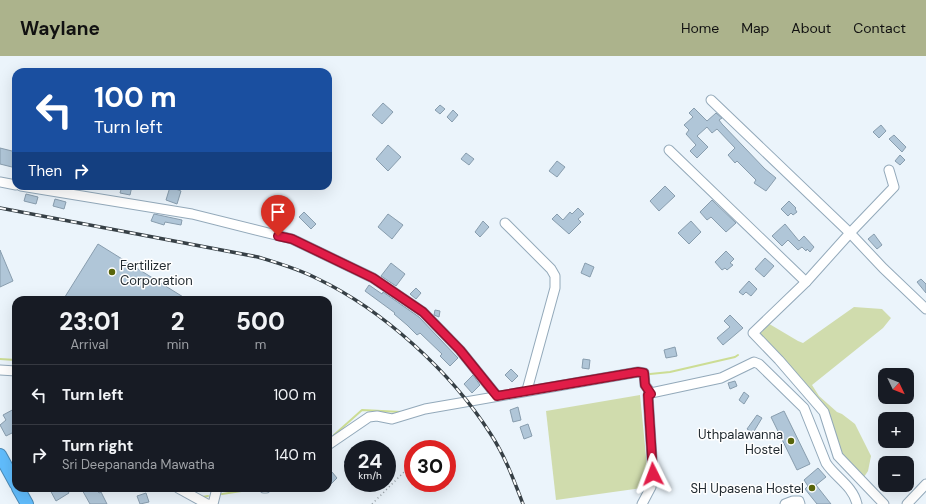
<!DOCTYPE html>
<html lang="en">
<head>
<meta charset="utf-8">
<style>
  body { margin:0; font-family:"DM Sans",sans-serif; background:#242831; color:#f1f3f6; height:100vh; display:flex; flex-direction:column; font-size:15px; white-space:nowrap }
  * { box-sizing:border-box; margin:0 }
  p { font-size:13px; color:#9ea1a6 }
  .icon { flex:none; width:22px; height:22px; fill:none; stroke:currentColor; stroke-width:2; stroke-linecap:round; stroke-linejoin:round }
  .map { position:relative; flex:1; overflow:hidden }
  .side { position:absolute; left:12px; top:240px; width:320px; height:196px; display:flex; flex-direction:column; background:#171b24; border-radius:12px; box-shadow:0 4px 16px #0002 }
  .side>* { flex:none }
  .hud { position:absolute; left:12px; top:12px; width:320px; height:122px; border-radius:12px; box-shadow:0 4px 16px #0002; background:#1a4fa0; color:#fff; overflow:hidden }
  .needle { width:26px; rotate:133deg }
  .controls { position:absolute; left:878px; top:312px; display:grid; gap:8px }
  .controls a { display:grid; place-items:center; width:36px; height:36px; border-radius:8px; background:#171b24; box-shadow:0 4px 16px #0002; font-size:20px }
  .speed { position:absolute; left:344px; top:384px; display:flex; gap:8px; font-size:20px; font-weight:700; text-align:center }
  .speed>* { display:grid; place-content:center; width:52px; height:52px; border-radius:50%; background:#171b24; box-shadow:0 4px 16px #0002; line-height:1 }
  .speed small { font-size:10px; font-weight:400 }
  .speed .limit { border:6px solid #d22; background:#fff; color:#111 }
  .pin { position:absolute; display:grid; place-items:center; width:34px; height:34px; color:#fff; margin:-41px -17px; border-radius:50% 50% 50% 0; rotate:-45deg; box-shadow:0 0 4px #0007 }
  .pin .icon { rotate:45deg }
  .me { position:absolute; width:44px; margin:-22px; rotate:357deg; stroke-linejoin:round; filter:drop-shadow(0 0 3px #0008) }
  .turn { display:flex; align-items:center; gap:14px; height:84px; padding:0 16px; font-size:18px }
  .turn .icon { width:52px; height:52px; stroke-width:2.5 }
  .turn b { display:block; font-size:28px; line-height:34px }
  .then { display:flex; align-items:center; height:38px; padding:0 16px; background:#0003; gap:8px; font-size:15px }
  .eta { display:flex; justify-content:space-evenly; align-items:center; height:68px; text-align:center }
  .eta b { font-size:24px; font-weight:800; line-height:28px }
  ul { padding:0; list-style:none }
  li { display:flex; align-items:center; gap:12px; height:60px; padding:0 16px; border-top:1px solid #363941 }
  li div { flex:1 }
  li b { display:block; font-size:15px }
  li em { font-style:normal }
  header { display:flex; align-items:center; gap:24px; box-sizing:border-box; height:56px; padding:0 20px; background:#acb38c; color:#111 }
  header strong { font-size:19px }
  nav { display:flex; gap:22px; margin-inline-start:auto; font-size:14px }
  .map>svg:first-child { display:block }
  .green { fill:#d0dcad }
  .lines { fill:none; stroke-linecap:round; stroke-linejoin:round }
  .stream { stroke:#ccdd94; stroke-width:2 }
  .building { fill:#b0c6d8; stroke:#889dae }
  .minor-casing { stroke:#93a9ba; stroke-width:11 }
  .highway-casing { stroke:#4b8ab6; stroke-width:14 }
  .path { stroke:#959ea4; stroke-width:1.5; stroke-dasharray:1 3; stroke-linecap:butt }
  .minor { stroke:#fff; stroke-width:9 }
  .highway { stroke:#61bdfd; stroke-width:12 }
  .rail-casing { stroke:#374046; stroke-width:3.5 }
  .rail { stroke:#fff; stroke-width:2; stroke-dasharray:6; stroke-linecap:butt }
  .route-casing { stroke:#92132f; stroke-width:10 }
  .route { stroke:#e11d48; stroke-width:7 }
  .poi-dot { fill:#58650b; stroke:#fff; stroke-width:1.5 }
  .labels { text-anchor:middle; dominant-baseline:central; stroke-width:3; stroke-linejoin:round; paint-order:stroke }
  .poi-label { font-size:13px; fill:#222b31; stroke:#fff; text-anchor:end }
</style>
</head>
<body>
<header>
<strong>Waylane</strong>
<nav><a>Home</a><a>Map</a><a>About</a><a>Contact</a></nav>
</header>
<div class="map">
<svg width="926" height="448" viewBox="0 0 926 448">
  <rect width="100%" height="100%" fill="#ebf4fb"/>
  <g class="green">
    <path d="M854,251L882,253L891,262L883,272L812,329L819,340L837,356L842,358L855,368L871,400L868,415L862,424L838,400L824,356L753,277L766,266L798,285L803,287Z"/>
    <path d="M640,339L649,431L556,444L546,355Z"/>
  </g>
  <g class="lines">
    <g class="stream">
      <path d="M0,303L16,304"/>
      <path d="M650,318L670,316L735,301L738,299"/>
      <path d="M334,379L362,354L401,356"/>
      <path d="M222,438L248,434L253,432"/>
      <path d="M202,441L208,440"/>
    </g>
  </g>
  <g class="building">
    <path d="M383,47L393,56L382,68L372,59Z"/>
    <path d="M440,49L445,53L440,58L435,54Z"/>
    <path d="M694,52L707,65L716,57L722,62L719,64L722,68L765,113L776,122L766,135L754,127L756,124L737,105L735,107L728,99L735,92L717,73L712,77L707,71L697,80L708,91L697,102L690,95L696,89L686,78L689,74L684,69L693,61L689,57Z"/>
    <path d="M453,54L458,59L452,66L447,61Z"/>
    <path d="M881,69L886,75L879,82L873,76Z"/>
    <path d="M894,79L906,91L902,96L889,83Z"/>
    <path d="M388,89L401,101L388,115L376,103Z"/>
    <path d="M0,92L16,96V112L0,108Z"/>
    <path d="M466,97L474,103L469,109L461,103Z"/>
    <path d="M900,99L905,104L900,109L895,105Z"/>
    <path d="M557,105L565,111L557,121L549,115Z"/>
    <path d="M122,130H132L130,139L120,137Z"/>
    <path d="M665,130L675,140L659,155L650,145Z"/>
    <path d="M170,131L181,135L177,148L166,144Z"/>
    <path d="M26,138L38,141L36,148L24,145Z"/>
    <path d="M55,143L66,146L64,153L53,150Z"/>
    <path d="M712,144L736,167L726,176L711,161L707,164L700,156Z"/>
    <path d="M789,145L796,152L795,153L797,156L793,159L791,157L788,160L781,153Z"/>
    <path d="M578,152L584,158L578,163L581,166L569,178L552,163L557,158L563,164L570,156L572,158Z"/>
    <path d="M304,156L316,168L311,173L299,161Z"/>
    <path d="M154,158L182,164L181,169L165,166L164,169L151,165Z"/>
    <path d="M388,158L403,169L392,183L378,171Z"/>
    <path d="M483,165L489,171L480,181L475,176Z"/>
    <path d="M691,165L701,176L689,188L678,177Z"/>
    <path d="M785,168L799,185L804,180L814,191L810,196L807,193L806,195L802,191L798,194L788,184L782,190L772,180Z"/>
    <path d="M874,178L882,189L877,193L868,183Z"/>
    <path d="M98,188L188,244H63Z"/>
    <path d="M0,194L13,225L0,231Z"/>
    <path d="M726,195L734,203L730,207L733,209L727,214L725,212L722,214L715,206Z"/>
    <path d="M765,202L774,210L764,221L755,213Z"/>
    <path d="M391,207L405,218L396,230L381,220Z"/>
    <path d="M585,207L594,211L590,221L581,217Z"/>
    <path d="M921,223L926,228V237L917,226Z"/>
    <path d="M749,225L757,233L751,240L746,236L743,239L739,236Z"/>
    <path d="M369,229L382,238L383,236L419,261L458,302L450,310L440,300L442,298L420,277L417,279L407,269L394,258L395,257L365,235Z"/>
    <path d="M416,232L421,237L416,243L410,238Z"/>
    <path d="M435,254L440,255L439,261L434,259Z"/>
    <path d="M730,259L743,272L723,289L717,282L730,271L724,265Z"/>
    <path d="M675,291L677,300L666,302L664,294Z"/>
    <path d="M583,303L590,304L589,313L582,312Z"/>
    <path d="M511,313L518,320L512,326L505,319Z"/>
    <path d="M473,319L480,329L472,337L464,328Z"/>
    <path d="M735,325L737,330L730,333L728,327Z"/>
    <path d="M744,336L749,340L744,348L739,344Z"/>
    <path d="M518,351L521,364L513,366L510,354Z"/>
    <path d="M16,352V384L12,377L6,380L0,369L6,364L3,359Z"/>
    <path d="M784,355L810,408L797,414L771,361Z"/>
    <path d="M757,359L762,362L753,377L747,373Z"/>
    <path d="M528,368L532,380L524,383L520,371Z"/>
    <path d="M353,398V408L349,411L344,406Z"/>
    <path d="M818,412L826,421L816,429L831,448H817L805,433L808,430L804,424Z"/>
    <path d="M332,416L337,422L328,431V420Z"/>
    <path d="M49,432H66L69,437L56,445Z"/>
    <path d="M81,432H96L99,437L101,436L107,448H90Z"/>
    <path d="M146,437L149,446L140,448L137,440Z"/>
  </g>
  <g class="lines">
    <g class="minor-casing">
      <g id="minor">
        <path d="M711,44L850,177L806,226L753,277L779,304L824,356L838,400L884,448"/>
        <path d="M669,94L806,226"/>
        <path d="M889,114L894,131L850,177L883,212L926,253"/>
        <path d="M0,126L16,129"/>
        <path d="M21,130L192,158L292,183L373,222L423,256L460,294L497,340"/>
        <path d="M505,167L551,213L555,220V232L527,334"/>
        <path d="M0,314L16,315"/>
        <path d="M328,389L369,361L377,360L392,363L425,353L638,316L644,317L645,329L651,337"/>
        <path d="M178,432L207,448"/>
        <path d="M264,432H266"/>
        <path d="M210,448H213L217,432"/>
        <path d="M642,448L651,431L653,418L648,339L651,337L721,322L754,306L759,308L804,352L826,407C835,421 853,430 857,448"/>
        <path d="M785,448L793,445H799L800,448"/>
        <path d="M907,448L926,428"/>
      </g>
    </g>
    <g class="highway-casing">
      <g id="highway">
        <path d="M0,399L16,428"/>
        <path d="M18,432L27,448"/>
      </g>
    </g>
    <path class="path" d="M372,448L413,407"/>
    <use href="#minor" class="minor"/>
    <use href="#highway" class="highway"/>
    <g class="rail-casing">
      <path id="rail" d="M0,152L258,201C278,207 299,213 318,223C383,254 451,316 490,377C504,398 514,424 523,448"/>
    </g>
    <use href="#rail" class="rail"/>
  </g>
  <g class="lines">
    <g class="route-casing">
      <path id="route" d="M278,180L292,183L373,222L423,256L460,294L497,340L638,316L644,317L645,329L651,338L648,339L653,418"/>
    </g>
    <use href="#route" class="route"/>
  </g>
  <g class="poi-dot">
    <circle cx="112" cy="216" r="4"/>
    <circle cx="791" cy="385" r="4"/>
    <circle cx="812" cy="432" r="4"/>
  </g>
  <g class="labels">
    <g class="poi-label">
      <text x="120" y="209" text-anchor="start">Fertilizer<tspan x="120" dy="15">Corporation</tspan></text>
      <text x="783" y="378">Uthpalawanna<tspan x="783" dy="15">Hostel</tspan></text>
      <text x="804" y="432">SH Upasena Hostel</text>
    </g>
  </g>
</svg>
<div class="controls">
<a><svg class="needle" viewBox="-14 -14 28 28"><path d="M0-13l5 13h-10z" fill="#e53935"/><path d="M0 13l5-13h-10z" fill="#9ea1a6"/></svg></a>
<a>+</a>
<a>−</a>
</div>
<div class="speed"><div>24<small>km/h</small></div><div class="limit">30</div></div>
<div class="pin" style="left:278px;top:180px;background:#d93025"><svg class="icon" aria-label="arrive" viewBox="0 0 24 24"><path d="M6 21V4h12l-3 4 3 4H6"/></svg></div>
<svg class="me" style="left:653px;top:418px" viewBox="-20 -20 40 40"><path d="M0-17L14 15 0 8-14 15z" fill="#e11d48" stroke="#fff" stroke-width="4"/></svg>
<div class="hud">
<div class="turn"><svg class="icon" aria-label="left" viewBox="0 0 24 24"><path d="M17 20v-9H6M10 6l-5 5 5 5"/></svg><div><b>100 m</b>Turn left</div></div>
<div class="then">Then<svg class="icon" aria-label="right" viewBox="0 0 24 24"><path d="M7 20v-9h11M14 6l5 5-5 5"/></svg></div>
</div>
<section class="side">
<div class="eta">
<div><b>23:01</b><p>Arrival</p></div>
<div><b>2</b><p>min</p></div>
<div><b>500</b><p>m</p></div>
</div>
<ul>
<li><svg class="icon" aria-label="left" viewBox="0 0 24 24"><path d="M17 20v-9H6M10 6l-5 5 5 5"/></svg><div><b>Turn left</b></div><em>100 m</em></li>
<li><svg class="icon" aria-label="right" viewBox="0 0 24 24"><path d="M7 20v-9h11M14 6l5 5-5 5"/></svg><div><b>Turn right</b><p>Sri Deepananda Mawatha</p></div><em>140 m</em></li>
</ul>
</section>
</div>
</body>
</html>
